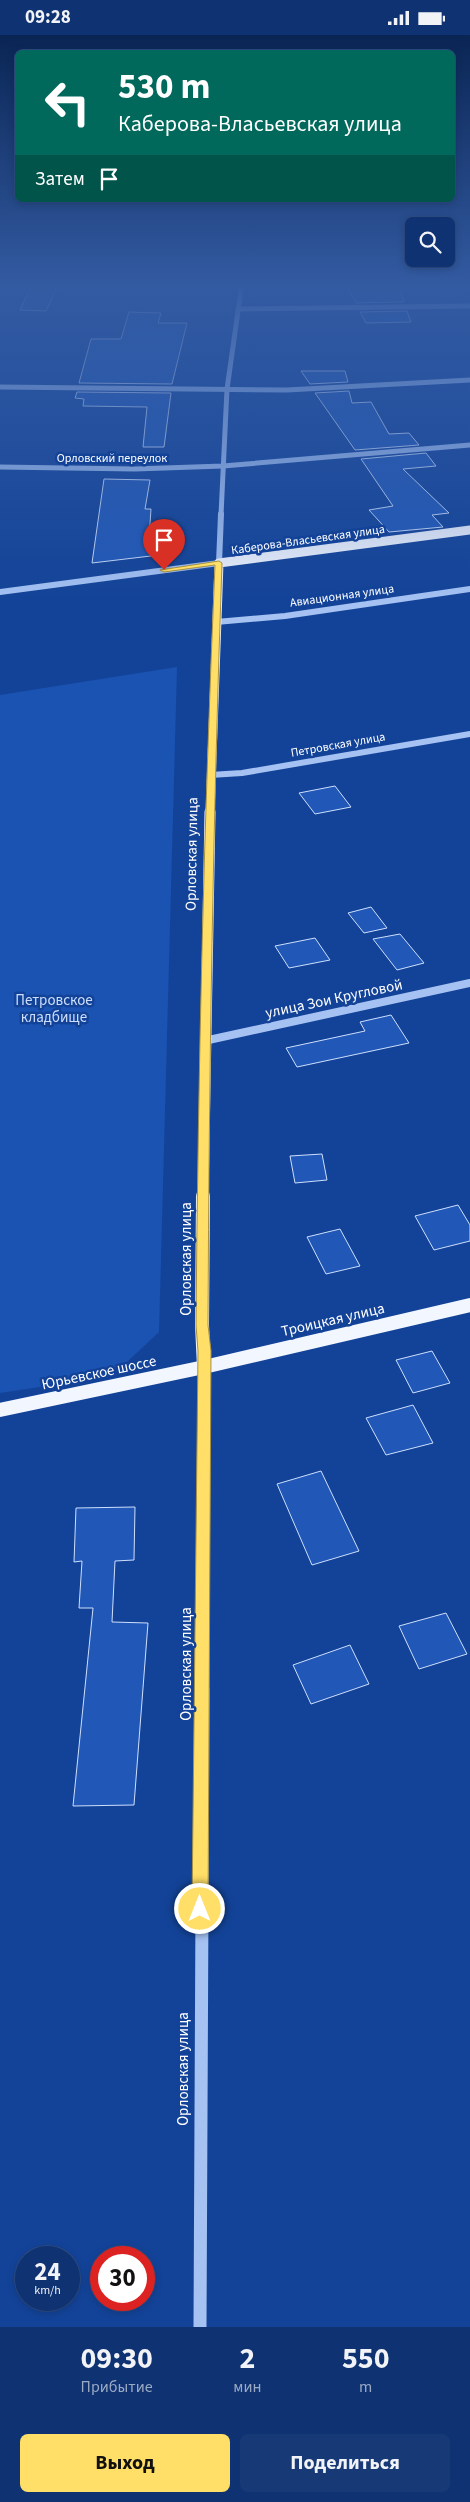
<!DOCTYPE html>
<html lang="ru">
<head>
<meta charset="utf-8">
<style>
  body { margin:0; font-family:"Source Sans 3",sans-serif; background:#173a77; color:#f1f3f6; height:100vh; display:flex; flex-direction:column; font-size:19px; white-space:nowrap }
  * { box-sizing:border-box; margin:0 }
  p { font-size:16px; color:#9baac4 }
  .icon { flex:none; width:28px; height:28px; fill:none; stroke:currentColor; stroke-width:2; stroke-linecap:round; stroke-linejoin:round }
  .map { position:relative; height:2292px; overflow:hidden }
  .details { display:flex; flex-direction:column; background:#0e3272; flex:1 }
  .details>* { flex:none }
  .banner { position:absolute; left:15px; top:15px; width:440px; height:152px; border-radius:8px; box-shadow:0 2px 8px #0003,0 0 0 1px #2e4d84; background:#00695c; color:#fff; overflow:hidden }
  .buttons { position:absolute; left:405px; top:182px; display:grid; gap:10px }
  .buttons a { display:grid; place-items:center; width:50px; height:50px; border-radius:8px; background:#0e3272; box-shadow:0 2px 8px #0003,0 0 0 1px #2e4d84; font-size:25px }
  .speed { position:absolute; left:15px; top:2211px; display:flex; gap:10px; font-size:25px; font-weight:700; text-align:center }
  .speed>* { display:grid; place-content:center; width:65px; height:65px; border-radius:50%; background:#0e3272; box-shadow:0 2px 8px #0003,0 0 0 1px #2e4d84; line-height:1 }
  .speed small { font-size:12px; font-weight:400 }
  .speed .limit { border:8px solid #d22; background:#fff; color:#111 }
  .pin { position:absolute; display:grid; place-items:center; width:42px; height:42px; color:#fff; margin:-51px -21px; border-radius:50% 50% 50% 0; rotate:-45deg; box-shadow:0 0 5px #0007 }
  .pin .icon { rotate:45deg }
  .me { position:absolute; width:55px; margin:-28px; rotate:0deg; stroke-linejoin:round; filter:drop-shadow(0 0 4px #0008) }
  .turn { display:flex; align-items:center; gap:18px; height:105px; padding:0 20px; font-size:22px }
  .turn .icon { width:65px; height:65px; stroke-width:2.5 }
  .turn b { display:block; font-size:35px; line-height:42px }
  .then { display:flex; align-items:center; height:48px; padding:0 20px; background:#0003; gap:10px; font-size:19px }
  .eta { display:flex; justify-content:space-evenly; align-items:center; height:85px; text-align:center }
  .eta b { font-size:30px; font-weight:700; line-height:35px }
  .primary-button { display:flex; gap:10px; margin-top:auto; padding:10px 20px }
  .primary-button a { flex:1; height:58px; border-radius:8px; background:#ffdf67; color:#111; font-size:20px; font-weight:700; line-height:58px; text-align:center }
  .primary-button a+a { background:#173a77; color:#f1f3f6 }
  .status { display:flex; justify-content:space-between; align-items:center; height:35px; padding:0 25px; background:#0e3272; direction:ltr }
  .status svg { height:14px; fill:currentColor }
  .map>svg:first-child { display:block }
  .green { fill:#1b53b3 }
  .building { fill:#2158b7; stroke:#cddffd }
  .lines { fill:none; stroke-linecap:round; stroke-linejoin:round }
  .minor-far4 { stroke:#a5c2f3; stroke-width:5 }
  .minor-far3 { stroke:#a5c2f3; stroke-width:6 }
  .minor-far2 { stroke:#a5c2f3; stroke-width:8 }
  .minor-far1 { stroke:#a5c2f3; stroke-width:10 }
  .minor { stroke:#a5c2f3; stroke-width:13 }
  .major-far2 { stroke:#f1f6ff; stroke-width:9 }
  .major-far1 { stroke:#f1f6ff; stroke-width:11 }
  .major { stroke:#f1f6ff; stroke-width:14 }
  .route { fill:#ffdf67; stroke:#a69143 }
  .labels { text-anchor:middle; dominant-baseline:central; stroke-width:5; stroke-linejoin:round; paint-order:stroke }
  .far-street-label { font-size:12px; fill:#fff; stroke:#134398 }
  .street-label { font-size:15px; fill:#fff; stroke:#134398 }
  .park-label { font-size:15px; fill:#cddffd; stroke:#134398 }
</style>
</head>
<body>
<div class="status"><b>09:28</b><svg viewBox="0 0 49 12"><path d="M0 12V9h3v3zM5 12V6h3v6zM10 12V3h3v9zM15 12V0h3v12zM26 1h20v11H26zM47 4h2v5h-2z"/></svg></div>
<div class="map">
<svg width="470" height="2292" viewBox="0 0 470 2292">
  <rect width="100%" height="100%" fill="#134398"/>
  <path class="green" d="M177,632L159,1297L112,1341L0,1358V660Z"/>
  <g class="building">
    <path d="M345,248H398L404,267L356,268Z"/>
    <path d="M32,249L58,250L46,276L20,275Z"/>
    <path d="M407,276L411,287L366,288L360,277Z"/>
    <path d="M129,277L161,278L158,288H187L172,349L79,348L91,304H121Z"/>
    <path d="M301,336H345L348,347L310,349Z"/>
    <path d="M349,356L352,368L371,367L389,399L409,398L419,410L355,415L315,358Z"/>
    <path d="M77,357L171,358L164,412H143L147,372L83,371L84,364L75,363Z"/>
    <path d="M426,418L436,431L403,434L449,478L432,480L443,492L389,497L369,475L393,471L361,424Z"/>
    <path d="M104,444L150,445L145,474H151L149,503L159,520L92,528Z"/>
    <path d="M335,751L351,772L315,779L299,758Z"/>
    <path d="M371,872L387,893L364,898L348,878Z"/>
    <path d="M400,899L424,928L397,935L373,904Z"/>
    <path d="M315,903L330,925L289,933L275,911Z"/>
    <path d="M391,980L409,1008L297,1032L286,1013L365,996L360,987Z"/>
    <path d="M322,1119L327,1145L295,1148L290,1121Z"/>
    <path d="M458,1170L470,1190V1206L434,1215L415,1181Z"/>
    <path d="M340,1194L360,1231L326,1239L307,1202Z"/>
    <path d="M432,1316L450,1348L413,1358L396,1325Z"/>
    <path d="M413,1370L433,1408L386,1420L366,1383Z"/>
    <path d="M321,1436L359,1516L312,1530L277,1449Z"/>
    <path d="M135,1472L134,1525L115,1526L112,1587L148,1588L134,1770L73,1771L93,1573H79L82,1526L74,1527L76,1473Z"/>
    <path d="M446,1578L467,1619L419,1634L399,1591Z"/>
    <path d="M350,1610L369,1649L311,1669L293,1630Z"/>
  </g>
  <g class="lines">
    <g class="minor-far4">
      <path d="M238,274L470,271"/>
      <path d="M0,352L287,355L470,345"/>
      <path d="M0,432L135,434L223,431L470,410"/>
      <path d="M221,480L227,354L242,248"/>
    </g>
    <g class="minor-far3">
      <path d="M0,557L219,528L221,479"/>
      <path d="M216,587L285,581L470,554"/>
      <path d="M210,740L242,738L470,699"/>
    </g>
    <path class="minor-far2" d="M204,1006L470,948"/>
    <path class="minor-far1" d="M203,1656L204,1332"/>
    <path class="minor" d="M200,2292L203,1655"/>
    <path class="major-far2" d="M210,778L219,528L470,495"/>
    <path class="major-far1" d="M203,1162L210,777"/>
    <g class="major">
      <path d="M203,1161L202,1290L204,1332"/>
      <path d="M0,1375L204,1332L470,1270"/>
    </g>
  </g>
  <linearGradient id="sky" x2="0" y2="1"><stop stop-color="#0a2554"/><stop offset="0.44" stop-color="#335ba2"/><stop offset="1" stop-color="#335ba2" stop-opacity="0"/></linearGradient>
  <rect width="470" height="568" fill="url(#sky)"/>
  <path class="route" d="M219,526L222,528C213,782 209,1035 208,1290L211,1316L208,1874L206,1879L200,1882L195,1879L192,1874L198,1316L196,1290C198,1036 204,784 215,530L164,537L160,535Z"/>
  <g class="labels">
    <g class="far-street-label">
      <text x="112" y="423">Орловский переулок</text>
      <text transform="translate(308 505) rotate(-8)">Каберова-Власьевская улица</text>
      <text transform="translate(342 561) rotate(-8)">Авиационная улица</text>
      <text transform="translate(338 710) rotate(-10)">Петровская улица</text>
    </g>
    <g class="street-label">
      <text transform="translate(192 819) rotate(-89)">Орловская улица</text>
      <text transform="translate(334 964) rotate(-12)">улица Зои Кругловой</text>
      <text transform="translate(186 1224) rotate(-90)">Орловская улица</text>
      <text transform="translate(333 1285) rotate(-13)">Троицкая улица</text>
      <text transform="translate(99 1338) rotate(-12)">Юрьевское шоссе</text>
      <text transform="translate(186 1629) rotate(-90)">Орловская улица</text>
      <text transform="translate(183 2034) rotate(-90)">Орловская улица</text>
    </g>
    <g class="park-label">
      <text x="54" y="965">Петровское<tspan x="54" dy="17">кладбище</tspan></text>
    </g>
  </g>
</svg>
<div class="buttons">
<a><svg class="icon" aria-label="search" viewBox="0 0 24 24"><circle cx="10" cy="10" r="6"/><path d="M15 15l6 6"/></svg></a>
</div>
<div class="speed"><div>24<small>km/h</small></div><div class="limit">30</div></div>
<div class="pin" style="left:164px;top:535px;background:#d93025"><svg class="icon" aria-label="arrive" viewBox="0 0 24 24"><path d="M6 21V4h12l-3 4 3 4H6"/></svg></div>
<svg class="me" style="left:200px;top:1874px" viewBox="-20 -20 40 40"><circle r="17" fill="#ffdf67" stroke="#fff" stroke-width="3"/><path d="M0-11L8 9 0 5-8 9z" fill="#fff"/></svg>
<div class="banner">
<div class="turn"><svg class="icon" aria-label="left" viewBox="0 0 24 24"><path d="M17 20v-9H6M10 6l-5 5 5 5"/></svg><div><b>530 m</b>Каберова-Власьевская улица</div></div>
<div class="then">Затем<svg class="icon" aria-label="arrive" viewBox="0 0 24 24"><path d="M6 21V4h12l-3 4 3 4H6"/></svg></div>
</div>
</div>
<section class="details">
<div class="eta">
<div><b>09:30</b><p>Прибытие</p></div>
<div><b>2</b><p>мин</p></div>
<div><b>550</b><p>m</p></div>
</div>
<div class="primary-button"><a>Выход</a><a>Поделиться</a></div>
</section>
</body>
</html>
